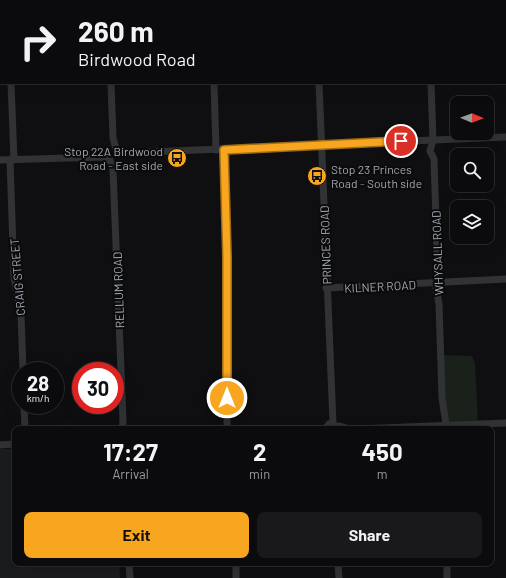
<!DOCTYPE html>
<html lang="en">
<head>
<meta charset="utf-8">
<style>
  body { margin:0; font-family:Barlow,sans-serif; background:#19191b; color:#f1f3f6; height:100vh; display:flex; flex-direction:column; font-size:15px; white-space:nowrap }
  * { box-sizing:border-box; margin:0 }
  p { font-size:13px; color:#9a9b9d }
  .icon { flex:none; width:22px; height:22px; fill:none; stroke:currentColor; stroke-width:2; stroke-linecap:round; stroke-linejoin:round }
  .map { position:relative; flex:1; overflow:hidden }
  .drawer { position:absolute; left:12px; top:426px; width:482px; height:140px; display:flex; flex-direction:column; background:#0b0b0d; border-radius:8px; box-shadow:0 4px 16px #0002,0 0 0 1px #2b2b2e }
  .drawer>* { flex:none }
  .guide { position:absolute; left:0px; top:0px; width:506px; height:84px; box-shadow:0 4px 16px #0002,0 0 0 1px #2b2b2e; background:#0b0b0d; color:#f1f3f6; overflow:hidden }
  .needle { width:26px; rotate:91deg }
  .controls { position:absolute; left:450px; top:96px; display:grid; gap:8px }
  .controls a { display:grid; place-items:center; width:44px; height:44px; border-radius:8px; background:#0b0b0d; box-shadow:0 4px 16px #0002,0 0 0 1px #2b2b2e; font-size:20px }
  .speed { position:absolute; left:12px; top:362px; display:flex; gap:8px; font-size:20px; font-weight:700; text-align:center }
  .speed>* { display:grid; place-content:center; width:52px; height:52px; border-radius:50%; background:#0b0b0d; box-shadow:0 4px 16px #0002,0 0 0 1px #2b2b2e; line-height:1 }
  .speed small { font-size:10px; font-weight:400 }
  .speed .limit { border:6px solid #d22; background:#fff; color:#111 }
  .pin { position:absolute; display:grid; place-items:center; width:34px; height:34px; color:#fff; margin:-17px; border:2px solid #fff; border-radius:50%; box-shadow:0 1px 4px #0007 }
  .me { position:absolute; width:44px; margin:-22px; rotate:0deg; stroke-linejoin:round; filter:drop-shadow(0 0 3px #0008) }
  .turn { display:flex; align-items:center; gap:14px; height:84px; padding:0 12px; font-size:18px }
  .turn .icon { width:52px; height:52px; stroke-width:2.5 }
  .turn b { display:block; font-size:28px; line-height:34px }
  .eta { display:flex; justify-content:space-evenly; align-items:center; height:68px; text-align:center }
  .eta b { font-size:24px; font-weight:700; line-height:28px }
  .action { display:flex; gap:8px; margin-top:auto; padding:8px 12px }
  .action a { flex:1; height:46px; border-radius:8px; background:#f8a620; color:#111; font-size:16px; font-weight:700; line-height:46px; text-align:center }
  .action a+a { background:#19191b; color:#f1f3f6 }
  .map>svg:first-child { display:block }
  .built { fill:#1b1c1e }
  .green { fill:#1a211a }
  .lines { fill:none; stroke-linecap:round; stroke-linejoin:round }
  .street { stroke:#303236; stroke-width:7 }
  .route-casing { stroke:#a16c15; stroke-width:10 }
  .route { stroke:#f8a620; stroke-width:7 }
  .labels { text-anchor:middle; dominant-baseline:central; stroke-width:4; stroke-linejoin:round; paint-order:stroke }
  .poi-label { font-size:12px; fill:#a0a6b2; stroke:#0b0b0c; text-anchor:end }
  .street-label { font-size:12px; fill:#a0a6b2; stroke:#0b0b0c }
</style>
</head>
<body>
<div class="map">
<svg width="506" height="578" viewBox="0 0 506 578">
  <rect width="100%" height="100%" fill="#0f0f11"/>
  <g class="built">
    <rect x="322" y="0" width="100" height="1"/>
    <path d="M0,449H15V563H119L120,578H0Z"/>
  </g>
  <path class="green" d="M441,355L472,356L475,363L478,423L446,424Z"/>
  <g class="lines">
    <g class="street">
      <path d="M8,0V1"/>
      <path d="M107,0V1"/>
      <path d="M211,0L212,1"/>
      <path d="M316,0V1"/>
      <path d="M427,0V1"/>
      <path d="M0,33H1"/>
      <path d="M11,83L14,160"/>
      <path d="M111,83L113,138L116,149L126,153L506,137"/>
      <path d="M214,83L216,150"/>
      <path d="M319,83L333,423"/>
      <path d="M431,83L433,140L430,151L434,159L437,252L440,277L436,288L439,304L442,398L446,424"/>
      <path d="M224,150L227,257V429"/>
      <path d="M0,160L102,157L110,160L113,170L123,421L122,429"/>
      <path d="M10,160L14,277L21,315L23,371"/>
      <path d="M326,288L506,279"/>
      <path d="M24,405L25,429"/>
      <path d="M338,426L350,429"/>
      <path d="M325,429L329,424L333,423"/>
      <path d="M357,429L506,423"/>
      <path d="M0,445L15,444"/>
      <path d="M129,563L130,578"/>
      <path d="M236,563V578"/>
      <path d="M338,563L339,578"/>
      <path d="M447,563V578"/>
    </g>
  </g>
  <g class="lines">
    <g class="route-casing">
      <path id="route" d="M227,398V257L224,150L401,141"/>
    </g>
    <use href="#route" class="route"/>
  </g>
  <defs>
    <g id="bus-disc" transform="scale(1)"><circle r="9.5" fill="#f8a620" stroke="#0b0b0c"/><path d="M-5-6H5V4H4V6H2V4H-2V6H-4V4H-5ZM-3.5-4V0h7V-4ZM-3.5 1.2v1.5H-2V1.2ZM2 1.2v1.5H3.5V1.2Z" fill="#111"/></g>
  </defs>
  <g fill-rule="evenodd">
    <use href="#bus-disc" x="177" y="158"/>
    <use href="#bus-disc" x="317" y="176"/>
  </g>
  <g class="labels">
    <g class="poi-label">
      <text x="163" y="151">Stop 22A Birdwood<tspan x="163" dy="14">Road - East side</tspan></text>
      <text x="331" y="169" text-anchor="start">Stop 23 Princes<tspan x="331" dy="14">Road - South side</tspan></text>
    </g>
    <g class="street-label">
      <text transform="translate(325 245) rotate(-92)">PRINCES ROAD</text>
      <text transform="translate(437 253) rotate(-92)">WHYSALL ROAD</text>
      <text transform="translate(17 277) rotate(-95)">CRAIG STREET</text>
      <text transform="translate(380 286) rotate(-3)">KILNER ROAD</text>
      <text transform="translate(118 290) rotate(-92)">RELLUM ROAD</text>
    </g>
  </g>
</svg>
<div class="controls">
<a><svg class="needle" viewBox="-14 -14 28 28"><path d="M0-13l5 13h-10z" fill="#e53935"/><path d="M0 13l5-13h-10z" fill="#9a9b9d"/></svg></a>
<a><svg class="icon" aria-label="search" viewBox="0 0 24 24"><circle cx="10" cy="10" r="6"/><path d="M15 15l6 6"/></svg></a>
<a><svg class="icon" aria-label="layers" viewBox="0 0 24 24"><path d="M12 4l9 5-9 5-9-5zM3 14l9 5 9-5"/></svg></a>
</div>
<div class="speed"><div>28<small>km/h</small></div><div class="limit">30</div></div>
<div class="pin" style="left:401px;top:141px;background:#d93025"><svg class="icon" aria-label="arrive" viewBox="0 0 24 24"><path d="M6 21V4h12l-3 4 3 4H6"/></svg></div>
<svg class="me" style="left:227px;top:398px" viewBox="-20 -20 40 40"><circle r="17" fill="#f8a620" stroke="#fff" stroke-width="3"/><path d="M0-11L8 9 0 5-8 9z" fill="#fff"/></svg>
<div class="guide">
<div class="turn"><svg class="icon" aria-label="right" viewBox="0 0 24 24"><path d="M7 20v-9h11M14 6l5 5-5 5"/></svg><div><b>260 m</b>Birdwood Road</div></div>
</div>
<section class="drawer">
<div class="eta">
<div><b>17:27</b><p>Arrival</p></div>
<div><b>2</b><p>min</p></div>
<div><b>450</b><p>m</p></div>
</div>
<div class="action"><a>Exit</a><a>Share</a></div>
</section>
</div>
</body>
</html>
